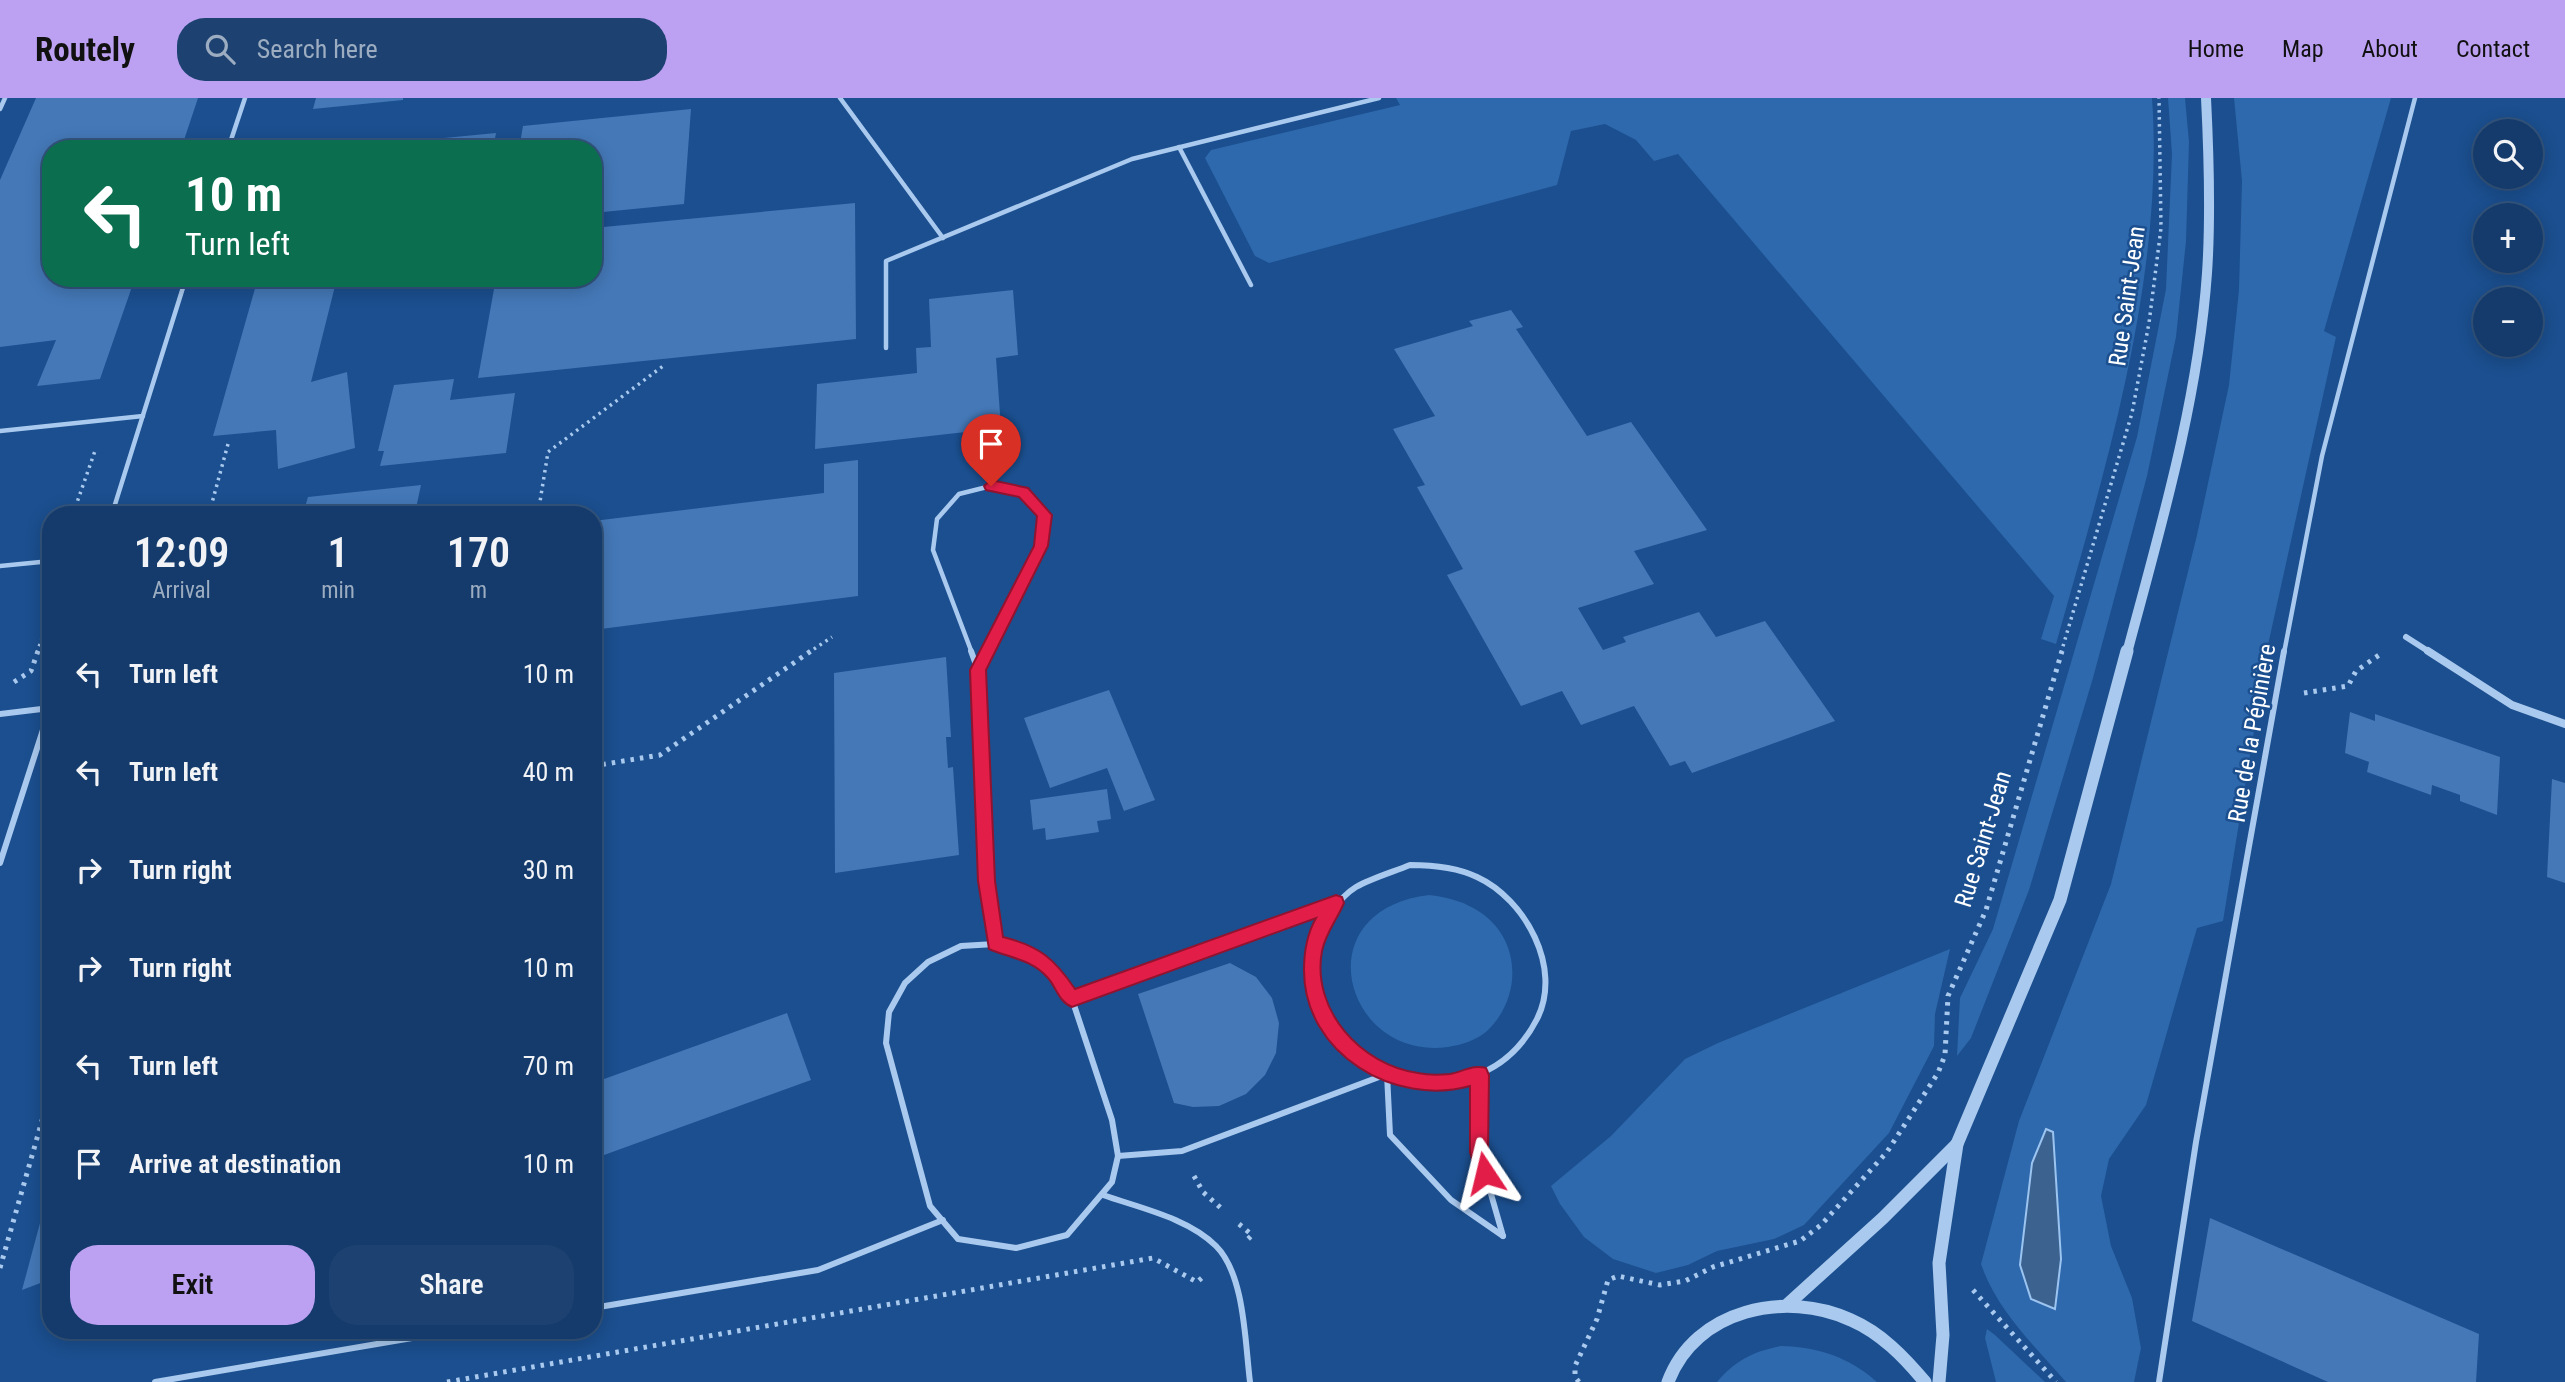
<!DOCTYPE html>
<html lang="en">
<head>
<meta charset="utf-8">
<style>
  body { margin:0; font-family:"Roboto Condensed",sans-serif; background:#1d4271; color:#f1f3f6; height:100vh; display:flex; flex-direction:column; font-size:26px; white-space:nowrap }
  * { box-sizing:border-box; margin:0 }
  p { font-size:23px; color:#9dadc1 }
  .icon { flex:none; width:38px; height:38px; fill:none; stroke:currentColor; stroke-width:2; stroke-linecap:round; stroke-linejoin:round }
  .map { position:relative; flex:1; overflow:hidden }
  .details { position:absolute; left:42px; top:408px; width:560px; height:833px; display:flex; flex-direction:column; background:#143b6b; border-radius:28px; box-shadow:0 4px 18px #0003,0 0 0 2px #33557e }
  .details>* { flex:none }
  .banner { position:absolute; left:42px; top:42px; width:560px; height:147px; border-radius:28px; box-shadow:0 4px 18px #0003,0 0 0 2px #33557e; background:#0b6e4f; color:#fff; overflow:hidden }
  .controls { position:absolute; left:2473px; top:21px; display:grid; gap:14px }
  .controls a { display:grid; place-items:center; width:70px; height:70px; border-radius:50%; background:#143b6b; box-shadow:0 4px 18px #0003,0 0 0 2px #33557e; font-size:35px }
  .pin { position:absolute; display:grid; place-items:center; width:60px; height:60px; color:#fff; margin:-72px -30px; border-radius:50% 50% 50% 0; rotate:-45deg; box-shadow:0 0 7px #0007 }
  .pin .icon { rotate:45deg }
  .me { position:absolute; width:77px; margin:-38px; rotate:350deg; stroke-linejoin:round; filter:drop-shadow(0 0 5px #0008) }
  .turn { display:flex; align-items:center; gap:24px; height:147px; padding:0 28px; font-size:32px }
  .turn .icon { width:91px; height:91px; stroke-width:2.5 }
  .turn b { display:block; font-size:49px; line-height:60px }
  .eta { display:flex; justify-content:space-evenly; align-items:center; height:119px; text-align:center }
  .eta b { font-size:42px; font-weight:600; line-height:49px }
  .primary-button { display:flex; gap:14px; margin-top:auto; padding:14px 28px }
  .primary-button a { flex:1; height:80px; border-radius:28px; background:#bca0f2; color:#111; font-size:28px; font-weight:600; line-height:80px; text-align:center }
  .primary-button a+a { background:#1d4271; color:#f1f3f6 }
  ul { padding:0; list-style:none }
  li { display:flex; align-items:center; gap:21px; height:98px; padding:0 28px }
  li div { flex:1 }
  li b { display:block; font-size:26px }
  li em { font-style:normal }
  header { display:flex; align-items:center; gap:42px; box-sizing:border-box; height:98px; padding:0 35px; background:#bca0f2; color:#111 }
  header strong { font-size:33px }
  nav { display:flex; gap:38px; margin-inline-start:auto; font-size:24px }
  .search { width:490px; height:63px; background:#1d4271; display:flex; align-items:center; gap:18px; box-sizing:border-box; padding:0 24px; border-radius:28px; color:#9dadc1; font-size:26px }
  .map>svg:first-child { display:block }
  .green { fill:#2e69ad }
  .water { fill:#3c6290; stroke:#9cc4f0; stroke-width:2 }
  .building { fill:#4478b7 }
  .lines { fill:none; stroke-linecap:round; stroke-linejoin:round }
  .path-far1 { stroke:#a9c9ee; stroke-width:3.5; stroke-dasharray:2.5 4.5; stroke-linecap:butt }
  .path { stroke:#a9c9ee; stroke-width:5; stroke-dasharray:3.5 6; stroke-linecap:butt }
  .service-far1 { stroke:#a9c9ee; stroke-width:4.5 }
  .service { stroke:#a9c9ee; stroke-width:6 }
  .minor-far1 { stroke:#a9c9ee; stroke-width:6 }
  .minor { stroke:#a9c9ee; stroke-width:8 }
  .tertiary-far1 { stroke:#a9c9ee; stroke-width:10 }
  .tertiary { stroke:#a9c9ee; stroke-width:13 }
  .route { fill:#e11d48; stroke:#92132f; stroke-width:2 }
  .labels { text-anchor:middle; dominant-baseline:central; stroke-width:5; stroke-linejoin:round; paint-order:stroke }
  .street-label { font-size:24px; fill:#fff; stroke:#1b4f8f }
</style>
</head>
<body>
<header>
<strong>Routely</strong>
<div class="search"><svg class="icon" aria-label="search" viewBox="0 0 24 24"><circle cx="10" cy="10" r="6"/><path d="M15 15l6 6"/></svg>Search here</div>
<nav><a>Home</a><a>Map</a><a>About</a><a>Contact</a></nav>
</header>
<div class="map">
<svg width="2565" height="1284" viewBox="0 0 2565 1284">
  <rect width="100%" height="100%" fill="#1b4f8f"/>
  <g class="green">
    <path d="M1396,0H2152C2165,180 2104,375 2056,546L2041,541L2054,498L1678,56L1654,63L1636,42L1605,26L1571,33L1557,87L1269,165L1255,158L1205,60L1211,52L1400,7Z"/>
    <path d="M2168,0H2185L2189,44L2186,143L2176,239L2147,378L2093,580L2029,792L1971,940L1957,958L1960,900L1993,831L2137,339L2166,191L2172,56Z"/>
    <path d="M2234,0H2391L2324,233L2336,239L2268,547L2223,823L2197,830L2146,1007L2109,1061L2101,1098L2111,1148L2132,1200L2141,1250L2134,1284H2066C2034,1247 1997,1213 1981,1166L2019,1023L2111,786L2197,437L2229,287L2239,192L2242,83Z"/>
    <path d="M1429,797C1445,799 1460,802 1475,811C1521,837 1524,898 1487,933C1477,942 1461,947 1448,949C1344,963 1303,812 1429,797Z"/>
    <path d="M1950,851L1935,916L1934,948L1889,1035L1804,1127L1774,1141L1717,1153L1688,1167L1656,1175L1613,1161L1584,1139L1560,1106L1551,1088L1611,1038L1685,961L1718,945Z"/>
    <path d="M1987,1231L1995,1237L2045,1284H1996L1985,1240Z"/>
    <path d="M1781,1248C1818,1249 1849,1259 1877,1284H1717C1734,1263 1754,1253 1781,1248Z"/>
  </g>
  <path class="water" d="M2046,1031L2053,1034L2061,1161L2055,1211L2031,1201L2020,1167L2032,1065Z"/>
  <g class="building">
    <path d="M36,0H198L181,51H51V180H135L100,281L37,288L56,242L0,249V82Z"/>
    <path d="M316,0H403V2L313,11Z"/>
    <path d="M691,11L684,106L593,115V51H519L523,28Z"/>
    <path d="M496,35L493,51H351V49Z"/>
    <path d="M855,105L856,241L478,280L496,180H593V130Z"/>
    <path d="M258,180H337L311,284L347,274L355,350L278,371L276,332L213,338Z"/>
    <path d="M1013,192L1018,257L996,260L1001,330L815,351L817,286L917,275L916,250L931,249L929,201Z"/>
    <path d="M1511,212L1523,229L1516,231L1587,338L1631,324L1707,432L1634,453L1654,486L1578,510L1603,552L1626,544L1623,539L1699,514L1716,539L1765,523L1835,623L1692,675L1685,663L1670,668L1634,608L1581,627L1562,593L1521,608L1447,477L1463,471L1417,389L1425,387L1393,331L1435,318L1394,251L1473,228L1469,223Z"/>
    <path d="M454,281L450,302L515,295L506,355L380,368L384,353H378L394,287Z"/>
    <path d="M858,362V498L593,532V423L824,395V366Z"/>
    <path d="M421,387L415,415L446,412L445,416H303L308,399Z"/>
    <path d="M946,559L951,639H946L948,670L953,669L959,757L835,775L834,575Z"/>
    <path d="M1109,592L1155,702L1124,713L1107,670L1050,690L1024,620Z"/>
    <path d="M2350,614L2375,623V616L2500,659L2497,717L2460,703V697L2432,687L2431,697L2367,674L2369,664L2345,655Z"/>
    <path d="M2552,681L2565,685V785L2547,779Z"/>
    <path d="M1107,691L1111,721L1097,723L1099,734L1046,742L1045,730L1033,732L1030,702Z"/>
    <path d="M1230,865L1256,879L1272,900L1279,925L1276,955L1265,977L1246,996L1219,1008L1193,1009L1174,1005L1138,896Z"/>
    <path d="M787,915L811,982L593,1061V985Z"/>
    <path d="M50,1088L51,1181L22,1192Z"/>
    <path d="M2210,1120L2479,1236L2476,1284H2328L2192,1223Z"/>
  </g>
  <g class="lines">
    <g class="path-far1">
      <path d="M73,416L96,350"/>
      <path d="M209,416L228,346"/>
      <path d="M538,416L548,354L663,268"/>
      <path d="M37,555L51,513"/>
      <path d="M808,555L832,539"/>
      <path d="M2061,555L2132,315L2149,225L2161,130L2159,0"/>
    </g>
    <g class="path">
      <path d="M14,584L31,573L38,553"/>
      <path d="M2304,595L2348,588L2356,573L2382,555"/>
      <path d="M593,668L660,657L811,553"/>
      <path d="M1194,1078L1203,1094L1222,1111"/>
      <path d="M1239,1126L1252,1137L1248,1141"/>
      <path d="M0,1170L51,991"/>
      <path d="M1973,1192L2056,1284"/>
      <path d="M447,1284L1153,1160L1197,1184L1204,1178"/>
      <path d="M1579,1284L1575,1279V1268L1597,1221L1608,1182L1618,1178L1660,1187L1685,1183L1713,1169L1800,1143L1821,1127L1887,1054L1938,975L1945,957L1948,898L1986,812L2062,553"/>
    </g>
    <g class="service-far1">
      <path d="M840,0L943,140"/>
      <path d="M0,11L5,0"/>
      <path d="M1179,49L1251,187"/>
      <path d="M228,51L245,0"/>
      <path d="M886,250V163L1132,61L1379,0"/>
      <path d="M0,333L143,318"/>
      <path d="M112,416L186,180"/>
      <path d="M0,468L51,463"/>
      <path d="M972,555L933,452L937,421L959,396L991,388L1023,394L1045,417L1041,448L987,555"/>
      <path d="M2284,555L2322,358L2415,0"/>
    </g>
    <g class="service">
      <path d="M971,553L978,572"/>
      <path d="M978,572L986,783L995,846"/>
      <path d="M978,572L987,553"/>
      <path d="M0,616L50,610"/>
      <path d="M0,765L51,607"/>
      <path d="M1410,767C1433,767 1456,769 1477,779C1525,801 1563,870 1537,921C1474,1044 1287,971 1318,844C1323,825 1338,800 1356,789C1372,780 1393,774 1410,767Z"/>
      <path d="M995,846L1027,853L1053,873L1072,901L1112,1022L1118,1058L1112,1084L1067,1137L1016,1150L958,1141L930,1108L886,945L889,914L905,885L928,864L961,848Z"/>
      <path d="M1072,901L1335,805"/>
      <path d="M1479,977V1054L1503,1138"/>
      <path d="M1118,1058L1182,1053L1387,976L1390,1037L1451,1102L1503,1138"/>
      <path d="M1103,1097C1140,1110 1188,1120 1216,1148C1245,1177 1245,1245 1250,1284"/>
      <path d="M593,1210L818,1172L943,1122"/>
      <path d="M155,1284L459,1232"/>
      <path d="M2159,1284L2196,1044L2284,553"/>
    </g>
    <path class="minor-far1" d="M2406,539L2431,555"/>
    <path class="minor" d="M2428,553L2512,607L2565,626"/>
    <path class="tertiary-far1" d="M2127,555C2160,431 2198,304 2207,175C2211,117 2209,59 2206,0"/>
    <g class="tertiary">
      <path d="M1788,1206L1883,1120L1957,1046"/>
      <path d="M1668,1284C1695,1211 1786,1192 1851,1222C1881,1235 1904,1259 1925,1284"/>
      <path d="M1939,1284L1943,1237L1939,1165L1957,1046L2060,802L2127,553"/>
    </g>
  </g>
  <path class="route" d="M991,382L1028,390L1052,417L1048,448L986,572L995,783L1003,839C1039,848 1054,860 1075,891L1336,797L1342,799L1344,805C1337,822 1326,834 1322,853C1311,912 1361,967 1418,975C1427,977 1440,977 1450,976C1462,974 1474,966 1486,970L1489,977L1488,1054L1494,1075L1492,1081L1485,1084L1478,1081L1470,1054V988C1395,1009 1304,956 1304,872C1304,854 1307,836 1316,820L1072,909C1059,904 1056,889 1048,880C1031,861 1010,860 989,851L978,783L970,572L1034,448L1037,418L1019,399L986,392L984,388Z"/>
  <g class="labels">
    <g class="street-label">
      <text transform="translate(2127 198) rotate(-82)">Rue Saint-Jean</text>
      <text transform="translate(2252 635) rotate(-80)">Rue de la Pépinière</text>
      <text transform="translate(1983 741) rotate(-73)">Rue Saint-Jean</text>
    </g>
  </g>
</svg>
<div class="controls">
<a><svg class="icon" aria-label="search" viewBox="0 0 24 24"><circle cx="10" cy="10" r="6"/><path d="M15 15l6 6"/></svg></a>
<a>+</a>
<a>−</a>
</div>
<div class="pin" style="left:991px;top:388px;background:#d93025"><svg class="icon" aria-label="arrive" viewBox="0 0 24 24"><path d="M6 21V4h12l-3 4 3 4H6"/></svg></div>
<svg class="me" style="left:1485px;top:1075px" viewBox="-20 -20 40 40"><path d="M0-17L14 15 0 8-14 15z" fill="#e11d48" stroke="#fff" stroke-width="4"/></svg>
<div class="banner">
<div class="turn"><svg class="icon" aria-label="left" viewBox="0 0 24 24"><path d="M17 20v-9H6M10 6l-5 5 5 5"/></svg><div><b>10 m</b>Turn left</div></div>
</div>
<section class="details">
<div class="eta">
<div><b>12:09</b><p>Arrival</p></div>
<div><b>1</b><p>min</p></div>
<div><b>170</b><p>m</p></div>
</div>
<ul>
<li><svg class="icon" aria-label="left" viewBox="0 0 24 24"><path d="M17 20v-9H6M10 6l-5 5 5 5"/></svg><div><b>Turn left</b></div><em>10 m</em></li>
<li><svg class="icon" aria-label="left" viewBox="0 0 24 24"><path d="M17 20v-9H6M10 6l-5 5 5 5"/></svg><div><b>Turn left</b></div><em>40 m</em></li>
<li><svg class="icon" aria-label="right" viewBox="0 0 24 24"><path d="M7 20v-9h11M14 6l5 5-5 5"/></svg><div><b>Turn right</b></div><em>30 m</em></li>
<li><svg class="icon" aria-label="right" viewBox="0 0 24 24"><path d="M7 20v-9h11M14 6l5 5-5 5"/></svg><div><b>Turn right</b></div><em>10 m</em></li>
<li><svg class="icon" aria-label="left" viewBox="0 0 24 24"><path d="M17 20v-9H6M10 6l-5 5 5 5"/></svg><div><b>Turn left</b></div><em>70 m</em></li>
<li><svg class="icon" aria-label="arrive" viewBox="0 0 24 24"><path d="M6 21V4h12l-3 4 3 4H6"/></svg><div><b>Arrive at destination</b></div><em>10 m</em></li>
</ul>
<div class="primary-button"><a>Exit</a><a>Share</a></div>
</section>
</div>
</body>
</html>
